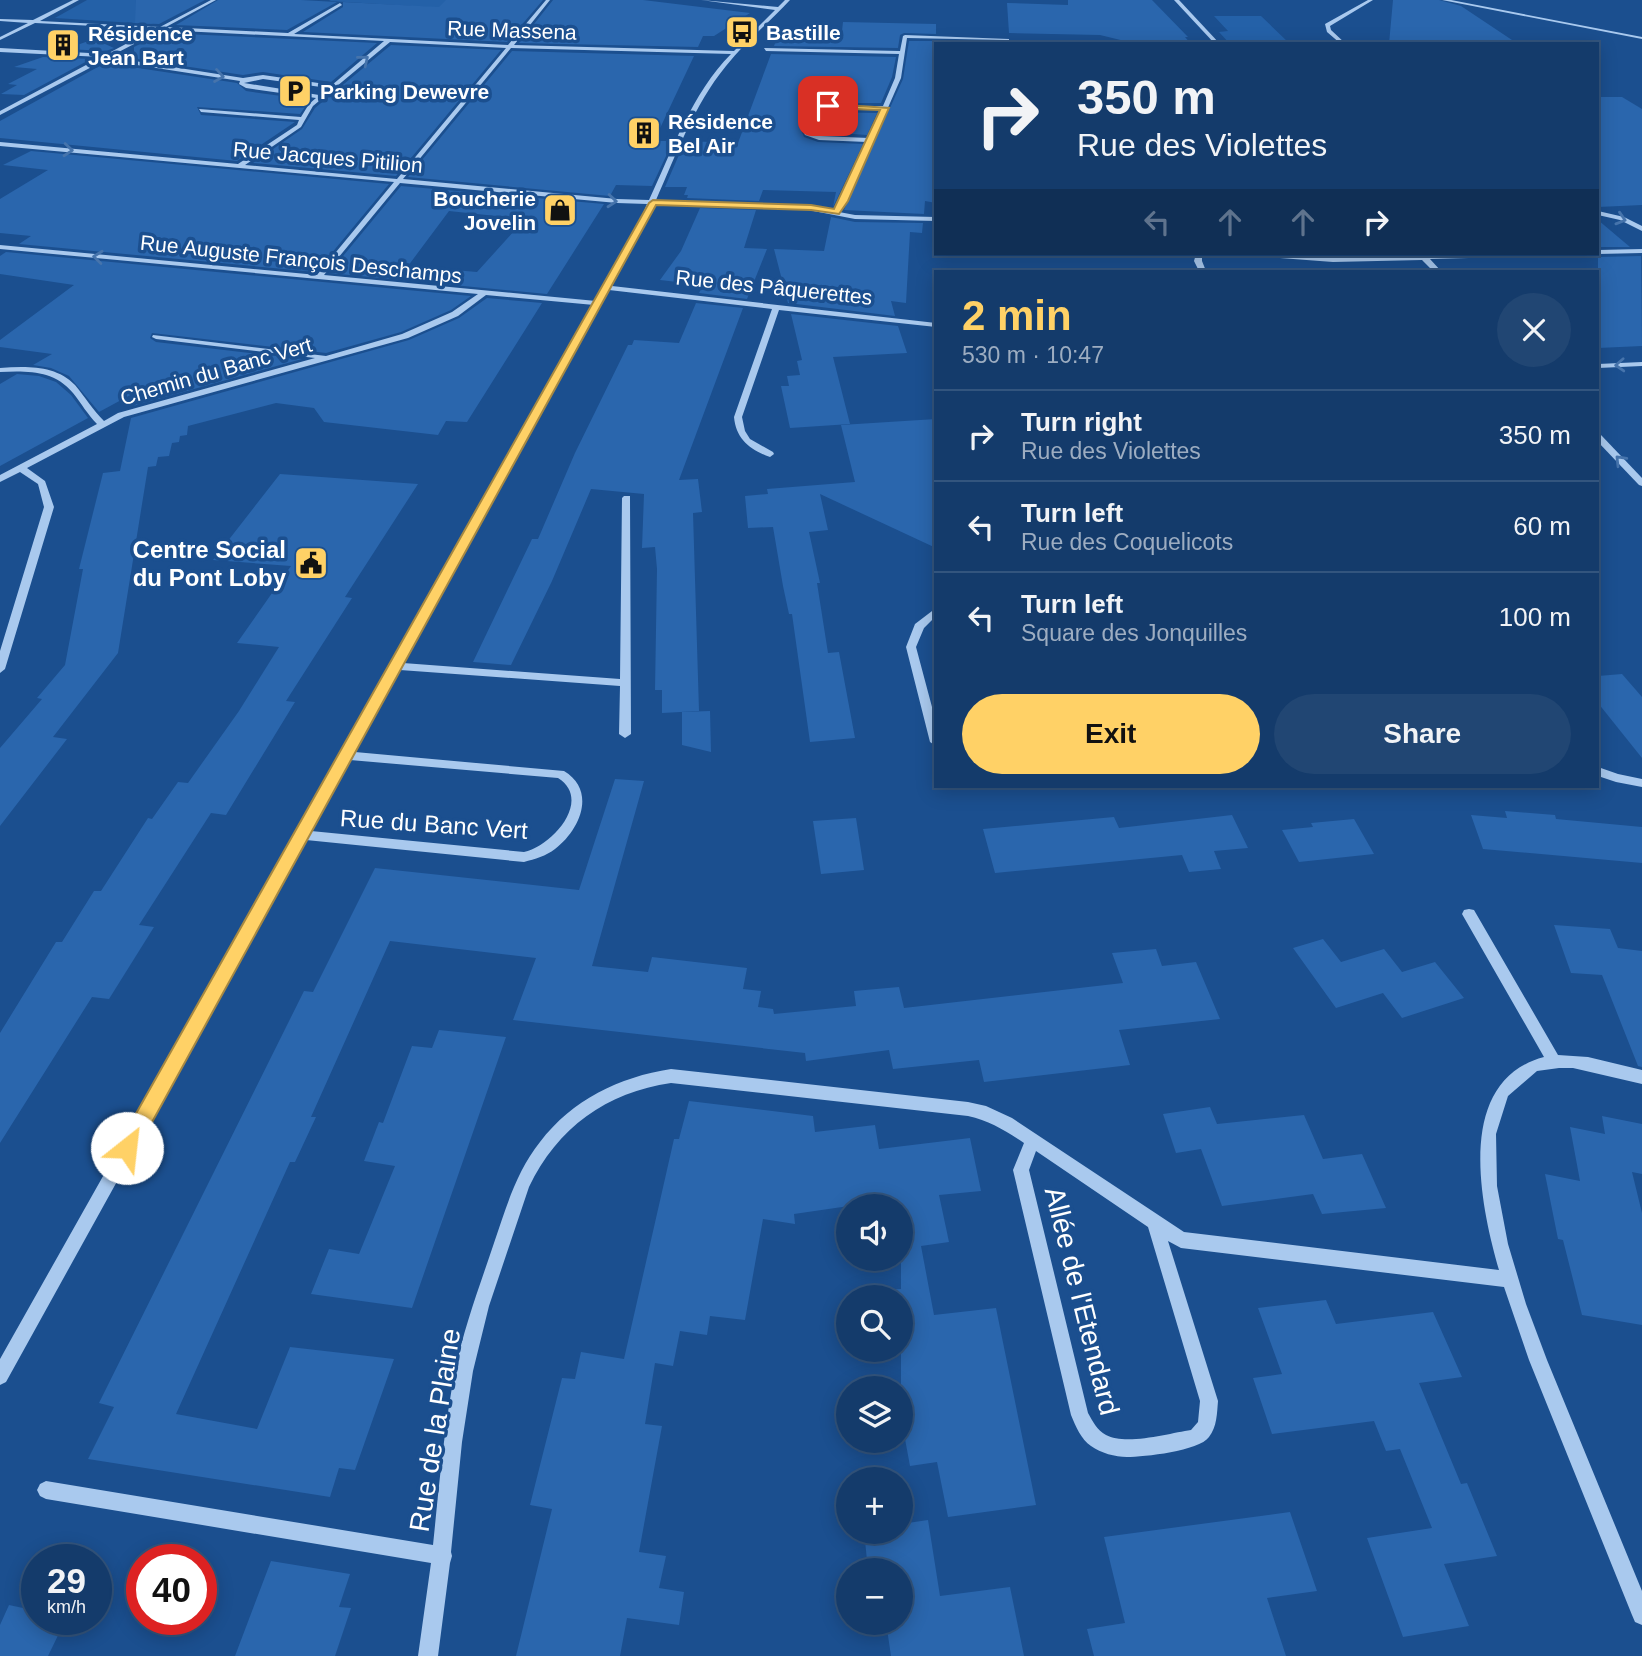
<!DOCTYPE html>
<html lang="en">
<head>
<meta charset="utf-8">
<style>
  body { margin:0; font-family:Arial,sans-serif; background:#214673; color:#f1f3f6; height:100vh; display:flex; flex-direction:column; font-size:26px; white-space:nowrap }
  * { box-sizing:border-box; margin:0 }
  p { font-size:23px; color:#9dadc1 }
  .icon { flex:none; width:38px; height:38px; fill:none; stroke:currentColor; stroke-width:2; stroke-linecap:round; stroke-linejoin:round }
  .map { position:relative; flex:1; overflow:hidden }
  .details { position:absolute; left:934px; top:270px; width:665px; height:518px; display:flex; flex-direction:column; background:#143b6b; border-radius:0px; box-shadow:0 4px 18px #0003,0 0 0 2px #33557e }
  .details>* { flex:none }
  .banner { position:absolute; left:934px; top:42px; width:665px; height:214px; border-radius:0px; box-shadow:0 4px 18px #0003,0 0 0 2px #33557e; background:#143b6b; color:#f1f3f6; overflow:hidden }
  .buttons { position:absolute; left:836px; top:1194px; display:grid; gap:14px }
  .buttons a { display:grid; place-items:center; width:77px; height:77px; border-radius:50%; background:#143b6b; box-shadow:0 4px 18px #0003,0 0 0 2px #33557e; font-size:35px }
  .speed { position:absolute; left:21px; top:1544px; display:flex; gap:14px; font-size:35px; font-weight:700; text-align:center }
  .speed>* { display:grid; place-content:center; width:91px; height:91px; border-radius:50%; background:#143b6b; box-shadow:0 4px 18px #0003,0 0 0 2px #33557e; line-height:1 }
  .speed small { font-size:18px; font-weight:400 }
  .speed .limit { border:10px solid #d22; background:#fff; color:#111 }
  .pin { position:absolute; display:grid; place-items:center; width:60px; height:60px; color:#fff; margin:-30px; border-radius:14px; box-shadow:0 4px 10px #0006 }
  .me { position:absolute; width:77px; margin:-38px; rotate:29deg; stroke-linejoin:round; filter:drop-shadow(0 0 5px #0008) }
  .turn { display:flex; align-items:center; gap:24px; height:147px; padding:0 28px; font-size:32px }
  .turn .icon { width:91px; height:91px; stroke-width:2.5 }
  .turn b { display:block; font-size:49px; line-height:60px }
  .lanes { display:flex; align-items:center; height:66px; padding:0 28px; background:#0003; justify-content:center; gap:35px; direction:ltr }
  .lanes .off { opacity:.35 }
  .round { display:grid; place-items:center; flex:none; width:74px; height:74px; border-radius:37px; background:#214673 }
  .summary { display:flex; align-items:center; justify-content:space-between; height:119px; padding:0 28px }
  h1 { font-size:42px; font-weight:700; line-height:52px; color:#ffd166 }
  .primary-button { display:flex; gap:14px; margin-top:auto; padding:14px 28px }
  .primary-button a { flex:1; height:80px; border-radius:42px; background:#ffd166; color:#111; font-size:28px; font-weight:700; line-height:80px; text-align:center }
  .primary-button a+a { background:#214673; color:#f1f3f6 }
  ul { padding:0; list-style:none }
  li { display:flex; align-items:center; gap:21px; height:91px; padding:0 28px; border-top:2px solid #33557e }
  li div { flex:1 }
  li b { display:block; font-size:26px }
  li em { font-style:normal }
  .map>svg:first-child { display:block }
  .green { fill:#2461a8 }
  .building { fill:#2a66ad; fill-rule:evenodd }
  .lines { fill:none; stroke-linecap:round; stroke-linejoin:round }
  .minor { fill:#a9c9ee; fill-rule:evenodd }
  .oneway { stroke:#4674ac }
  .route { fill:#ffd166; stroke:#a68842; stroke-width:2 }
  .labels { text-anchor:middle; dominant-baseline:central; stroke-width:7; stroke-linejoin:round; paint-order:stroke }
  .far-street-label { font-size:21px; fill:#fff; stroke:#1b4f8f }
  .far-poi-label { font-size:21px; font-weight:bold; fill:#fff; stroke:#1b4f8f; text-anchor:start }
  .poi-label { font-size:24px; font-weight:bold; fill:#fff; stroke:#1b4f8f; text-anchor:end }
  .street-label { font-size:24px; fill:#fff; stroke:#1b4f8f }
  .near-street-label { font-size:28px; fill:#fff; stroke:#1b4f8f }
</style>
</head>
<body>
<div class="map">
<svg width="1642" height="1656" viewBox="0 0 1642 1656">
  <rect width="100%" height="100%" fill="#1b4f8f"/>
  <g class="green">
    <path d="M87,0H200L159,22L150,24L55,18Z"/>
    <path d="M331,0H536L517,23L429,7L329,1Z"/>
    <path d="M1214,16H1261L1289,43L1230,44L1219,32L1228,31Z"/>
  </g>
  <g class="building">
    <path d="M136,0H205L159,24L135,23Z"/>
    <path d="M218,0H301L337,2L287,30L176,25Z"/>
    <path d="M446,0H543L507,42L303,32L343,7V2L439,7Z"/>
    <path d="M553,0H643L750,13L714,36H703L698,47L519,43Z"/>
    <path d="M1068,0H1152L1188,37H1185L1191,44H1137L1100,35L1009,33L1007,3L1068,5Z"/>
    <path d="M1393,0H1439L1461,6L1518,44H1389Z"/>
    <path d="M843,22L936,24V34L904,33L900,35L898,48L774,46L780,30L842,31Z"/>
    <path d="M162,33L377,43L331,82L263,72L243,75L117,56L124,52L134,56V47Z"/>
    <path d="M94,39L114,48L106,51L66,49Z"/>
    <path d="M909,41H936V203L925,201L924,214L844,210L903,79Z"/>
    <path d="M391,45L501,50L396,176L253,163L302,129L315,108Z"/>
    <path d="M512,51L694,56L654,141H673L652,186L616,185L610,196L408,177Z"/>
    <path d="M771,54L896,57L892,77L881,103H818L807,112L800,128L804,137L818,142L863,144L833,207L836,192L763,190L759,201L687,198L688,195H684L687,187H665L685,141L738,143Z"/>
    <path d="M43,57L91,59L24,95L1,94L17,85L8,84L37,69L14,67Z"/>
    <path d="M105,63L237,83L246,91L310,100L300,114L197,107L201,115L295,122L237,161L0,138V121Z"/>
    <path d="M1598,97H1622L1642,109V205L1598,207Z"/>
    <path d="M822,112L877,113L867,135L811,131L816,116Z"/>
    <path d="M31,151L389,184L316,272L19,244L31,236L0,233V199L48,170L3,165Z"/>
    <path d="M401,186L604,204L547,294L329,273ZM449,211L525,219L477,272L408,266Z"/>
    <path d="M700,208L756,210L744,248L767,249L747,299L699,293L703,285L660,280L681,251Z"/>
    <path d="M831,217L855,222L923,223L922,233L910,232L906,303L891,301L895,316L788,303L774,249L824,251Z"/>
    <path d="M1598,220L1630,247H1598Z"/>
    <path d="M6,252L471,296L451,310L401,332L326,353L152,333L150,338L156,342L302,359L133,406L136,392L99,412L69,376L51,368L33,365L52,354L0,347V340L74,285L0,274V256Z"/>
    <path d="M1641,256L1642,346L1598,348V257Z"/>
    <path d="M487,298L542,303L467,422L446,421L438,435L324,422L314,408L276,403L188,426L187,435L180,436L179,442L172,443L169,456L158,457L156,466L148,467L118,653L53,737L67,739L0,826V748L42,699L37,698L65,665L83,569H79L103,473L120,471L131,418L409,340L459,318Z"/>
    <path d="M696,303L743,308L679,480L698,479L702,512L693,513L699,711L662,713V690H655L657,569L655,547L642,548L644,494L591,489L552,581L511,665L473,662L532,539H538L575,453L628,345H632L634,340L679,343Z"/>
    <path d="M791,314L898,326L907,353L833,357L850,424L790,428L781,386H789L787,376L800,375L797,361L802,360Z"/>
    <path d="M17,374L39,376L56,382L71,395L88,418L0,466V384Z"/>
    <path d="M936,419V548L820,494L828,530L809,532L820,583H817L828,653L839,652L855,738L810,742L792,614H789L783,586L773,527L748,528L745,496L768,494L767,489L855,482L841,425Z"/>
    <path d="M280,474L418,484L345,597L352,598L286,701L295,702L226,815L211,813L139,925L154,927L109,999L92,997L0,1143V1033L56,942H62L94,891H101L148,818L152,819L178,782L188,783L239,711L279,647L237,643L291,566L213,560Z"/>
    <path d="M1622,674L1642,697V758L1598,703V676Z"/>
    <path d="M710,711L711,752L682,745V712Z"/>
    <path d="M615,779L644,781L592,966L648,972L652,957L747,968L743,989L761,991L758,1007L773,1009L774,1014L856,1006L854,991L899,987L904,1008L1123,983L1112,953L1156,949L1162,966L1196,962L1220,1019L1119,1030L1130,1065L984,1082L979,1060L893,1069L889,1050L806,1061L805,1053L513,1020L536,958L390,941L311,1117H316L295,1162H290L176,1414L257,1429L290,1347L394,1359L355,1470L339,1468L330,1497L88,1459L114,1407L99,1403L304,991L313,992L375,868L579,890Z"/>
    <path d="M1505,811L1555,815L1556,819L1642,827V863L1483,849L1471,815L1507,818Z"/>
    <path d="M1232,815L1248,848L1214,851L1221,869L1189,872L1182,855L995,873L983,829L1114,817L1119,828Z"/>
    <path d="M856,818L864,870L821,874L813,821Z"/>
    <path d="M1354,819L1374,854L1299,862L1282,830L1313,827L1311,823Z"/>
    <path d="M1554,925L1610,929L1618,948L1642,951V1067L1638,1066L1602,975L1571,973Z"/>
    <path d="M1323,939L1341,962L1384,949L1402,972L1435,962L1464,998L1402,1018L1383,993L1336,1008L1293,948Z"/>
    <path d="M439,1030L506,1037L412,1308L311,1294L329,1249L359,1254L395,1166L364,1161L379,1122L383,1123L412,1046L432,1048Z"/>
    <path d="M689,1101L813,1116L815,1132L875,1125L879,1149L970,1138L981,1191L939,1195L949,1242L921,1246L934,1315L996,1308L1036,1505L948,1517L937,1462L910,1466L905,1439L901,1440V1297H882L881,1290L901,1289V1206H849L794,1214L795,1224L763,1219L745,1320L710,1316L707,1335L680,1331L673,1366L655,1363L645,1424L662,1426L639,1552L666,1556L659,1588L684,1592L679,1625L627,1618L620,1656H516L552,1509L530,1505L562,1378L575,1379L581,1352L624,1359L674,1139H679Z"/>
    <path d="M1210,1107L1217,1124L1304,1115L1323,1159L1362,1154L1386,1208L1322,1214L1313,1194L1222,1206L1201,1149L1176,1153L1163,1114Z"/>
    <path d="M1602,1116L1642,1124V1174L1632,1172L1642,1213V1325L1582,1315L1563,1240L1558,1239L1545,1174L1580,1181L1570,1127L1605,1134Z"/>
    <path d="M1326,1300L1336,1324L1433,1312L1462,1377L1419,1383L1461,1484L1467,1483L1497,1556L1444,1564L1469,1626L1403,1637L1367,1538L1432,1528L1400,1449L1386,1451L1374,1421L1272,1434L1253,1378L1282,1374L1258,1308Z"/>
    <path d="M1290,1512L1317,1591L1267,1598L1286,1656H1094L1087,1629L1125,1623L1104,1537Z"/>
    <path d="M928,1520L940,1596L1010,1587L1024,1656H891L886,1622H901V1570H868L864,1531H901V1524Z"/>
    <path d="M271,1561L350,1574L339,1607L351,1608L335,1656H235Z"/>
    <path d="M9,1605L37,1611V1619H66L48,1656H0V1625Z"/>
  </g>
  <g class="lines">
    <g class="minor">
      <path d="M73,0H79L40,21L160,27L211,0H216L166,27L288,33L340,3L342,5L294,34L508,45L546,0H550L514,45L734,51L775,10L701,0L778,7L785,0H790C770,22 745,42 726,66C694,105 676,155 656,200L803,205L833,211L841,201L867,142L819,140L805,135L802,129L809,113L818,106H883L895,78L899,54L766,51L764,48L900,51L903,36L905,35L1009,39V44H1004V40L907,38L901,78L847,201L839,212L855,215L936,217V221L855,219L803,209L654,204L639,236L612,286L936,323V327L779,310L742,417L745,431L750,439L773,452L774,454L770,457C750,450 736,439 734,417L772,309L609,290L403,663L620,679L622,498L624,496H630L631,734L625,738L619,734L620,686L400,670L355,752L564,771C597,791 580,830 555,849C546,856 535,859 524,862L306,840L6,1382L0,1385V1359L594,305L486,295L458,316L408,338L124,417L27,468L45,481L54,507L5,669L0,673V651L44,507L38,484L20,472L0,482V475L97,424C88,415 81,403 73,393C54,370 27,371 0,372V368C26,366 56,365 75,385C85,397 93,410 104,421L118,413L315,358L156,339L152,337L153,335L326,356L402,334L452,312L478,294L0,249V245L317,275L394,182L0,146V142L238,164L297,125L299,120L201,112L199,109L301,117L309,104L316,98L246,88L239,84L240,81L105,60L0,115V111L101,57L0,52V48L107,54L154,29L35,23L0,40V37L28,23L0,21V19L33,20ZM161,30L384,41L332,85L263,75L243,78L109,57ZM390,42L506,48L397,179L245,165L301,127L313,106ZM511,48L731,54C692,93 672,151 649,200L617,199L403,179ZM263,79L328,88L319,95L244,83ZM821,109L881,110L869,138L820,136L809,133L808,129L814,114ZM400,183L617,203L647,204L633,236L596,301L324,275ZM350,760L558,778C593,800 552,846 524,852L311,831Z"/>
      <path d="M1174,0H1179L1220,44H1215Z"/>
      <path d="M1368,0H1373L1330,26L1331,30L1346,44H1341L1327,32L1325,24Z"/>
      <path d="M1442,0H1451L1642,37V39Z"/>
      <path d="M1598,211L1624,217L1642,226V231L1620,220L1598,215Z"/>
      <path d="M1642,249V253L1598,254H1597L1598,250Z"/>
      <path d="M1196,254H1202V261L1206,271H1199L1194,261Z"/>
      <path d="M1251,254L1333,258L1419,255L1418,254H1543L1540,256L1430,259L1441,271H1433L1422,260L1333,262L1254,256Z"/>
      <path d="M1642,362V366L1598,368V364Z"/>
      <path d="M1598,434L1601,435L1642,478V486L1639,485L1598,442Z"/>
      <path d="M936,608V616L924,628L916,647L936,722V746L930,742L906,647L915,624Z"/>
      <path d="M1598,767L1618,774L1642,779V787L1616,782L1598,776Z"/>
      <path d="M1469,909L1474,910L1558,1055L1588,1057L1642,1070V1084L1573,1068H1559L1537,1071L1508,1096L1496,1134L1497,1186L1508,1244L1526,1304L1547,1360L1642,1591V1625L1635,1622L1632,1615L1529,1360L1504,1287L1181,1248L1168,1241L1218,1401C1217,1413 1217,1427 1209,1437C1199,1451 1144,1457 1127,1457C1115,1457 1101,1453 1091,1446C1081,1439 1076,1427 1071,1415L1013,1170L1024,1143C1006,1131 990,1121 968,1116L671,1083C607,1092 557,1128 529,1187L489,1306L473,1371L462,1442L451,1552L452,1556L450,1563L438,1656H418L431,1563L46,1499L40,1496L37,1490L40,1484L46,1481L433,1545C439,1487 444,1428 455,1371C464,1327 480,1285 494,1243C506,1208 516,1172 540,1142C572,1100 619,1077 671,1069L968,1102L986,1106L1012,1118L1184,1232L1499,1270C1480,1204 1454,1081 1544,1057L1462,914L1464,910ZM1036,1151L1148,1227L1200,1401L1198,1422L1191,1430C1170,1433 1126,1446 1106,1435C1097,1430 1093,1422 1088,1413L1029,1170Z"/>
    </g>
  </g>
  <defs><path id="oneway-chevron" d="M-2-3.5L2.5 0L-2 3.5" fill="none" stroke-width="1.6" stroke-linecap="round" stroke-linejoin="round" transform="scale(1.75)"/></defs>
  <g class="oneway">
    <use href="#oneway-chevron" transform="translate(364 60) rotate(-39)"/>
    <use href="#oneway-chevron" transform="translate(219 76) rotate(9)"/>
    <use href="#oneway-chevron" transform="translate(68 150) rotate(5)"/>
    <use href="#oneway-chevron" transform="translate(612 201) rotate(5)"/>
    <use href="#oneway-chevron" transform="translate(1621 219) rotate(17)"/>
    <use href="#oneway-chevron" transform="translate(98 257) rotate(-174)"/>
    <use href="#oneway-chevron" transform="translate(1620 365) rotate(177)"/>
    <use href="#oneway-chevron" transform="translate(1620 460) rotate(-134)"/>
  </g>
  <path class="route" d="M828,104L889,108L848,201L839,214L811,210L656,205L134,1155L127,1158L120,1155L117,1148L120,1142L649,203L653,200L811,205L834,209L880,110L825,108Z"/>
  <defs>
    <g id="bus-square" transform="scale(1.75)"><rect x="-9" y="-9" width="18" height="18" rx="4" fill="#ffd166" stroke="#1b4f8f"/><path d="M-5-6H5V4H4V6H2V4H-2V6H-4V4H-5ZM-3.5-4V0h7V-4ZM-3.5 1.2v1.5H-2V1.2ZM2 1.2v1.5H3.5V1.2Z" fill="#111"/></g>
    <g id="building-square" transform="scale(1.75)"><rect x="-9" y="-9" width="18" height="18" rx="4" fill="#ffd166" stroke="#1b4f8f"/><path d="M-4-6H4V6H1V3H-1V6H-4ZM-2.5-4.3h1.7v1.8h-1.7ZM.8-4.3h1.7v1.8H.8ZM-2.5-1h1.7V.8h-1.7ZM.8-1h1.7V.8H.8Z" fill="#111"/></g>
    <g id="parking-square" transform="scale(1.75)"><rect x="-9" y="-9" width="18" height="18" rx="4" fill="#ffd166" stroke="#1b4f8f"/><path d="M-3.5-5.5H1a3.5 3.5 0 0 1 0 7H-1V5.5H-3.5ZM-1-3.4V-.6H.8a1.4 1.4 0 0 0 0-2.8Z" fill="#111"/></g>
    <g id="shop-square" transform="scale(1.75)"><rect x="-9" y="-9" width="18" height="18" rx="4" fill="#ffd166" stroke="#1b4f8f"/><path d="M-5-2.5h2.3a2.7 3.5 0 0 1 5.4 0H5L5.5 6h-11ZM-1.5-2.5h3a1.5 2.3 0 0 0-3 0Z" fill="#111"/></g>
    <g id="civic-square" transform="scale(1.75)"><rect x="-9" y="-9" width="18" height="18" rx="4" fill="#ffd166" stroke="#1b4f8f"/><path d="M-.6-6.5H3V-4.5H.6V-3L4-1V1h2V6H-6V1h2V-1L-.6-3ZM-1.2 2.5V6h2.4V2.5Z" fill="#111"/></g>
  </defs>
  <g fill-rule="evenodd">
    <use href="#bus-square" x="742" y="32"/>
    <use href="#building-square" x="63" y="45"/>
    <use href="#parking-square" x="295" y="91"/>
    <use href="#building-square" x="644" y="133"/>
    <use href="#shop-square" x="560" y="210"/>
    <use href="#civic-square" x="311" y="563"/>
  </g>
  <g class="labels">
    <g class="far-street-label">
      <text transform="translate(512 30) rotate(2)">Rue Massena</text>
      <text transform="translate(328 157) rotate(5)">Rue Jacques Pitilion</text>
      <text transform="translate(301 259) rotate(6)">Rue Auguste François Deschamps</text>
      <text transform="translate(774 287) rotate(6)">Rue des Pâquerettes</text>
      <text transform="translate(216 371) rotate(-16)">Chemin du Banc Vert</text>
    </g>
    <g class="far-poi-label">
      <text x="766" y="32">Bastille</text>
      <text x="88" y="33">Résidence<tspan x="88" dy="24">Jean Bart</tspan></text>
      <text x="320" y="91">Parking Dewevre</text>
      <text x="668" y="121">Résidence<tspan x="668" dy="24">Bel Air</tspan></text>
      <text x="536" y="198" text-anchor="end">Boucherie<tspan x="536" dy="24">Jovelin</tspan></text>
    </g>
    <g class="poi-label">
      <text x="286" y="549">Centre Social<tspan x="286" dy="28">du Pont Loby</tspan></text>
    </g>
    <g class="street-label">
      <text transform="translate(434 824) rotate(4)">Rue du Banc Vert</text>
    </g>
    <g class="near-street-label">
      <text transform="translate(1082 1301) rotate(76)">Allée de l'Etendard</text>
      <text transform="translate(435 1430) rotate(-81)">Rue de la Plaine</text>
    </g>
  </g>
</svg>
<div class="buttons">
<a><svg class="icon" aria-label="sound" viewBox="0 0 24 24"><path d="M4 9h4l5-4v14l-5-4H4zM17 9q2 3 0 6"/></svg></a>
<a><svg class="icon" aria-label="search" viewBox="0 0 24 24"><circle cx="10" cy="10" r="6"/><path d="M15 15l6 6"/></svg></a>
<a><svg class="icon" aria-label="layers" viewBox="0 0 24 24"><path d="M12 4l9 5-9 5-9-5zM3 14l9 5 9-5"/></svg></a>
<a>+</a>
<a>−</a>
</div>
<div class="speed"><div>29<small>km/h</small></div><div class="limit">40</div></div>
<div class="pin" style="left:828px;top:106px;background:#d93025"><svg class="icon" aria-label="arrive" viewBox="0 0 24 24"><path d="M6 21V4h12l-3 4 3 4H6"/></svg></div>
<svg class="me" style="left:127px;top:1148px" viewBox="-20 -20 40 40"><circle r="19" fill="#fff"/><path d="M0-13L10 11 0 6-10 11z" fill="#ffd166"/></svg>
<div class="banner">
<div class="turn"><svg class="icon" aria-label="right" viewBox="0 0 24 24"><path d="M7 20v-9h11M14 6l5 5-5 5"/></svg><div><b>350 m</b>Rue des Violettes</div></div>
<div class="lanes"><svg class="icon off" aria-label="left" viewBox="0 0 24 24"><path d="M17 20v-9H6M10 6l-5 5 5 5"/></svg><svg class="icon off" aria-label="ahead" viewBox="0 0 24 24"><path d="M12 20V5M6 11l6-6 6 6"/></svg><svg class="icon off" aria-label="ahead" viewBox="0 0 24 24"><path d="M12 20V5M6 11l6-6 6 6"/></svg><svg class="icon" aria-label="right" viewBox="0 0 24 24"><path d="M7 20v-9h11M14 6l5 5-5 5"/></svg></div>
</div>
<section class="details">
<div class="summary"><div><h1>2 min</h1><p>530 m · 10:47</p></div><a class="round"><svg class="icon" aria-label="close" viewBox="0 0 24 24"><path d="M6 6l12 12M18 6L6 18"/></svg></a></div>
<ul>
<li><svg class="icon" aria-label="right" viewBox="0 0 24 24"><path d="M7 20v-9h11M14 6l5 5-5 5"/></svg><div><b>Turn right</b><p>Rue des Violettes</p></div><em>350 m</em></li>
<li><svg class="icon" aria-label="left" viewBox="0 0 24 24"><path d="M17 20v-9H6M10 6l-5 5 5 5"/></svg><div><b>Turn left</b><p>Rue des Coquelicots</p></div><em>60 m</em></li>
<li><svg class="icon" aria-label="left" viewBox="0 0 24 24"><path d="M17 20v-9H6M10 6l-5 5 5 5"/></svg><div><b>Turn left</b><p>Square des Jonquilles</p></div><em>100 m</em></li>
</ul>
<div class="primary-button"><a>Exit</a><a>Share</a></div>
</section>
</div>
</body>
</html>
